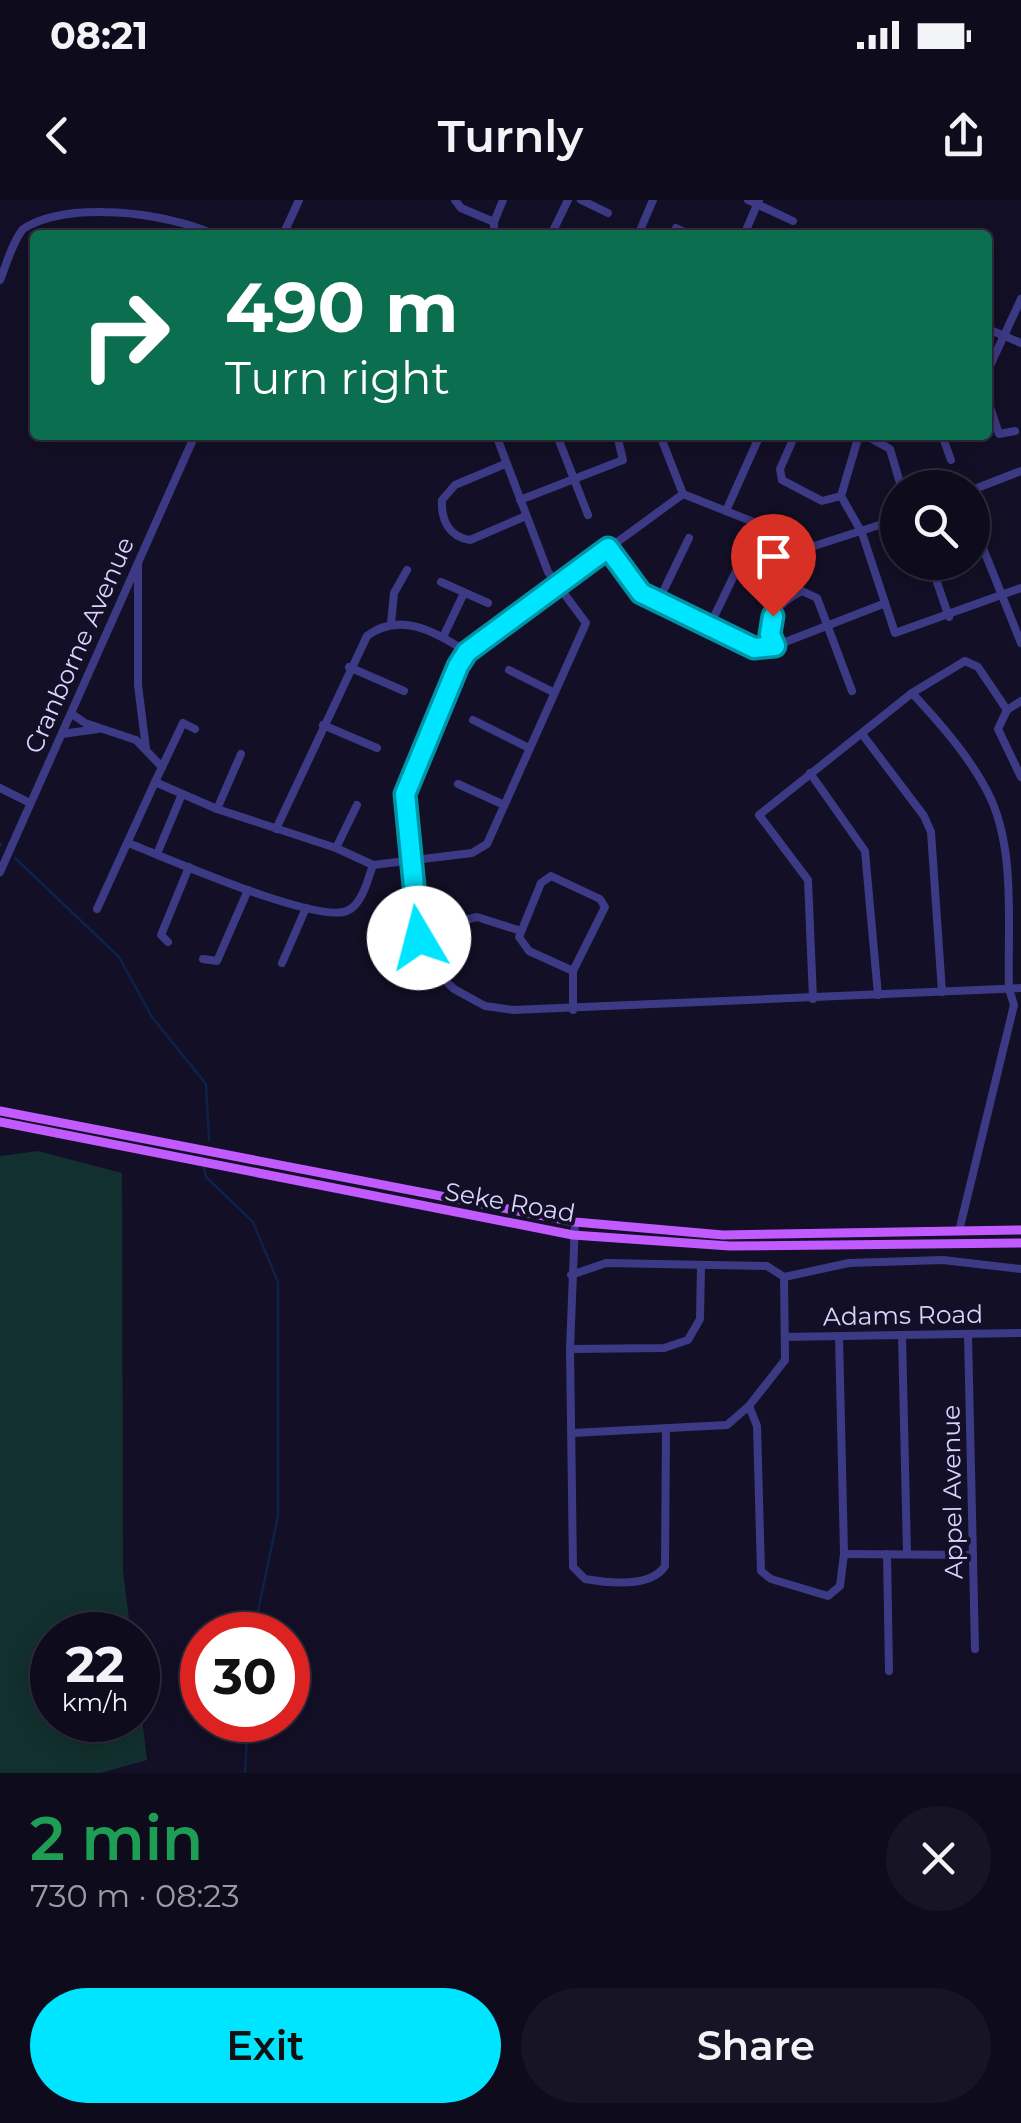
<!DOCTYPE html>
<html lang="en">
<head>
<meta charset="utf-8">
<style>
  body { margin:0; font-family:Montserrat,sans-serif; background:#171425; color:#f1f3f6; height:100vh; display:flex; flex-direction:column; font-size:38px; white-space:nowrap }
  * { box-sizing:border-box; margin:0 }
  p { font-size:32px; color:#9b9ba3 }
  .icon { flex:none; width:55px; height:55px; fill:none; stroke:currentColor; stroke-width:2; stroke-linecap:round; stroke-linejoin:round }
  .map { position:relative; height:1573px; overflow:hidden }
  .side { display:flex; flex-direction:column; background:#0e0b1c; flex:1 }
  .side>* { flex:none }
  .guide { position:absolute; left:30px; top:30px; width:962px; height:210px; border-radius:10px; box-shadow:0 5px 25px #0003,0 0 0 2px #2e2b3b; background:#0b6e4f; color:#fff; overflow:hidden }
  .controls { position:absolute; left:880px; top:270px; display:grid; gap:20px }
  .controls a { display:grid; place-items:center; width:110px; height:110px; border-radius:50%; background:#0e0b1c; box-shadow:0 5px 25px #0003,0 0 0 2px #2e2b3b; font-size:50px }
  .speed { position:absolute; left:30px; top:1412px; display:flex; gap:20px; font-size:50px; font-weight:700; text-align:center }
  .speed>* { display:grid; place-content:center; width:130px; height:130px; border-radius:50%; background:#0e0b1c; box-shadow:0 5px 25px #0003,0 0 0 2px #2e2b3b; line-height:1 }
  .speed small { font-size:25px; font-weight:400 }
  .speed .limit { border:15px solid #d22; background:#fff; color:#111 }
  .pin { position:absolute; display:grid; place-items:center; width:85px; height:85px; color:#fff; margin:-102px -42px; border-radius:50% 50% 50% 0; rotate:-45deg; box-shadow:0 0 10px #0007 }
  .pin .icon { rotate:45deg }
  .me { position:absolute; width:110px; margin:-55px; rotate:352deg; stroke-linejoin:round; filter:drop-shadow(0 0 8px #0008) }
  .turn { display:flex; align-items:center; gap:35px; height:210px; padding:0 30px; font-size:45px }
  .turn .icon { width:130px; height:130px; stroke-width:2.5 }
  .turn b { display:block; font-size:70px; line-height:85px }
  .round { display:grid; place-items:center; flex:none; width:105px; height:105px; border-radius:52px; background:#171425 }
  .head { display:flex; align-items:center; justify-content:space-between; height:170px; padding:0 30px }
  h1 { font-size:60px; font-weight:600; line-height:75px; color:#1e9e55 }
  .action { display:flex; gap:20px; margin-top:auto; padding:20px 30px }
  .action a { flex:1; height:115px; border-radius:60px; background:#00e5ff; color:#111; font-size:40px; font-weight:600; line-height:115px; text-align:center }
  .action a+a { background:#171425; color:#f1f3f6 }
  .status { display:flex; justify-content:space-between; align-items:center; height:70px; padding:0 50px; background:#0e0b1c; direction:ltr }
  .status svg { height:28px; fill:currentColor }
  header { display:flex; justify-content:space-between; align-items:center; height:130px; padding:0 30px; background:#0e0b1c; font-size:45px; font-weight:600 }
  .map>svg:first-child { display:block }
  .green { fill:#12302f }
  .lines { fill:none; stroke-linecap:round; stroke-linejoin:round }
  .stream { stroke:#0c2248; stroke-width:2.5 }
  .minor { stroke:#3d3a85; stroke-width:8 }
  .major { stroke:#c25bff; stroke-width:9 }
  .route-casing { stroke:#0095a6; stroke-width:25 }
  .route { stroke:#00e5ff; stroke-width:18 }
  .labels { text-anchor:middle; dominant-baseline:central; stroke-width:8; stroke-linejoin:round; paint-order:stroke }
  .street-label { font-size:25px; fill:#d9d4ff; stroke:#130f26 }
</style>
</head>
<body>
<div class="status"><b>08:21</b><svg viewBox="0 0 49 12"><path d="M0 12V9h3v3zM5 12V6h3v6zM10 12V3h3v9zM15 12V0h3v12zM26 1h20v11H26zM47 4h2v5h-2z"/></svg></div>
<header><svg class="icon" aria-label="back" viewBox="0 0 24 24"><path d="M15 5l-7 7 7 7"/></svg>Turnly<svg class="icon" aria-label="share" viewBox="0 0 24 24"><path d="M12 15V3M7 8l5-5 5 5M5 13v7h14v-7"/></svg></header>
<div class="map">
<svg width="1021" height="1573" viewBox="0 0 1021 1573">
  <rect width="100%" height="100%" fill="#130f26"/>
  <path class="green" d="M38,951L122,973L123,1371L131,1435H52V1520H138V1486L147,1560L100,1573H0V956Z"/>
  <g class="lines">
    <g class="stream">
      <path d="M0,643L1,645"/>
      <path d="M15,658L119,757L152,817L206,884L209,940"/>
      <path d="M204,968L206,977L253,1022L278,1082V1316L253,1435"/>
      <path d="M245,1573L248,1520"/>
    </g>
    <g class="minor">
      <path d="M455,0L461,8L494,22"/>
      <path d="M581,0L608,13"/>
      <path d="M748,0L793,21"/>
      <path d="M676,28L691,35"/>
      <path d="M283,35L299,0"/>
      <path d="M494,35V22L503,0"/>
      <path d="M551,35L568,0"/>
      <path d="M638,35L653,0"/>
      <path d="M744,35L759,0"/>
      <path d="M0,80C7,63 12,43 23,29C67,0 166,12 216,35"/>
      <path d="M988,129L1021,143"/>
      <path d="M988,170L1021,99"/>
      <path d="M988,201L999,234L1015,231"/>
      <path d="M660,235L683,294L814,346L898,319"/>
      <path d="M795,235L780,269L782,280L822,301L841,296"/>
      <path d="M859,235L841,296L862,333L895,433L1021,388"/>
      <path d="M865,235L890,249L900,283L911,280"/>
      <path d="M942,235L951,260"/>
      <path d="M558,238L588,315"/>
      <path d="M505,264L455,285L442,300C441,320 449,337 470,340L526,316"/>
      <path d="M972,290L1021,271"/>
      <path d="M683,294L467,452L458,466L405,593L419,738L434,770L454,789L485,806L513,810L1021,788"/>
      <path d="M520,300L623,260L617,235"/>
      <path d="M726,311L760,235"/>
      <path d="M979,338L1021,443"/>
      <path d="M608,348L641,393L755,448L775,446L883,404"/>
      <path d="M930,362L949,417"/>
      <path d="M138,365V485L146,549"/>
      <path d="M441,382L488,403"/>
      <path d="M658,402L689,338"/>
      <path d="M391,424L394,393L407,370"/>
      <path d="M710,425L741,361"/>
      <path d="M443,437L464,393"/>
      <path d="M775,446C763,419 778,403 802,391L817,398L852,491"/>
      <path d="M349,467L404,491"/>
      <path d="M509,470L553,492"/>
      <path d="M912,493L965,461L978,467L1007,510L1021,501"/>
      <path d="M1007,510L998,529L1021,577"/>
      <path d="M72,514L85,523L136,540L162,567"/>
      <path d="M473,520L527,547"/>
      <path d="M323,525L377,548"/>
      <path d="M195,529L183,523L155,582L217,609"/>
      <path d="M62,534L98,529"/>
      <path d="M862,534L924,616L931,632L942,792"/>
      <path d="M241,554L217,609L336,648L373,665L472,653L487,644L586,423L548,372L496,235"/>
      <path d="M810,573L865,651L878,795"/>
      <path d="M458,584L502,604"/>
      <path d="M0,588L30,603"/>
      <path d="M276,629L367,436C400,411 436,432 467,452"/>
      <path d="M128,643C165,657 315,724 347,711C362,705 368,679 373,665"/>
      <path d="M336,648L357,605"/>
      <path d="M157,654L182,594"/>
      <path d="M0,672L195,235"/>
      <path d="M97,709L155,582"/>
      <path d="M460,721L477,717L518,730"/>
      <path d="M168,742L161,735L189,667"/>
      <path d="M203,759L217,761L248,690"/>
      <path d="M282,763L306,708"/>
      <path d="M813,799L808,680L759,615L912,493C939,522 969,556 987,591C1017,647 1007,728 1009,789L1014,805L959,1031"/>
      <path d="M573,810V771L605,707L600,699L551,676L541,683L519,737L529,751L573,771"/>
      <path d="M575,1022L570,1149L573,1367L585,1379C608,1383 651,1388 665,1366L666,1231"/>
      <path d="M571,1075L606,1063L767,1066L784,1077L849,1063L943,1060L1021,1069"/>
      <path d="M902,1135L907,1353"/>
      <path d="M968,1135L975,1449"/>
      <path d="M785,1137L1021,1133"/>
      <path d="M570,1149L664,1148L688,1140L700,1119L701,1066"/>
      <path d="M749,1206L757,1226L761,1371L771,1379L828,1396L840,1386L844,1354L839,1136"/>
      <path d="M572,1233L727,1225L749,1206L785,1160L784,1077"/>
      <path d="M844,1354L973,1355"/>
      <path d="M887,1354L889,1471"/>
    </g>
    <g class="major">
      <path d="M0,911L575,1022L723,1035L1021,1030"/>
      <path d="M0,922L573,1035L730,1046L1021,1043"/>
    </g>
  </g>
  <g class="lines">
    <g class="route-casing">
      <path id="route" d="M419,738L405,594L458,466L467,452L608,348L641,393L754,448L775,446L770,434L773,416"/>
    </g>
    <use href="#route" class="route"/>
  </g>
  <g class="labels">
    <g class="street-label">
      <text transform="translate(79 445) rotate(-66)">Cranborne Avenue</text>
      <text transform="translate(510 1002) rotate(10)">Seke Road</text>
      <text transform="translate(903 1115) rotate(-1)">Adams Road</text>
      <text transform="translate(952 1292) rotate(-91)">Appel Avenue</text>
    </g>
  </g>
</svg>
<div class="controls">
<a><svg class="icon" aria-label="search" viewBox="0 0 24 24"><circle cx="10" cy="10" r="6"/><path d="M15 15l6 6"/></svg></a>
</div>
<div class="speed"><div>22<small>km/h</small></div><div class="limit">30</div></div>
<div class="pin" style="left:773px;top:416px;background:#d93025"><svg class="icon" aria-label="arrive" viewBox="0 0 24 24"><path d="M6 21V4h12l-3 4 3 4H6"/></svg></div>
<svg class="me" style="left:419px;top:738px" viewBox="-20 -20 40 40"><circle r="19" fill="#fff"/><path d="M0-13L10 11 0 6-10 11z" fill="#00e5ff"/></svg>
<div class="guide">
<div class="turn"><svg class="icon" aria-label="right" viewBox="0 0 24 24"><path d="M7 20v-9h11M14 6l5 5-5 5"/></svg><div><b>490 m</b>Turn right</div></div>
</div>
</div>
<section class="side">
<div class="head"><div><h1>2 min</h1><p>730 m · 08:23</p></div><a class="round"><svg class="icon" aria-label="close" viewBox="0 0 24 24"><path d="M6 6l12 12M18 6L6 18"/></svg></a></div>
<div class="action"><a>Exit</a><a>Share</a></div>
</section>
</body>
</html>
